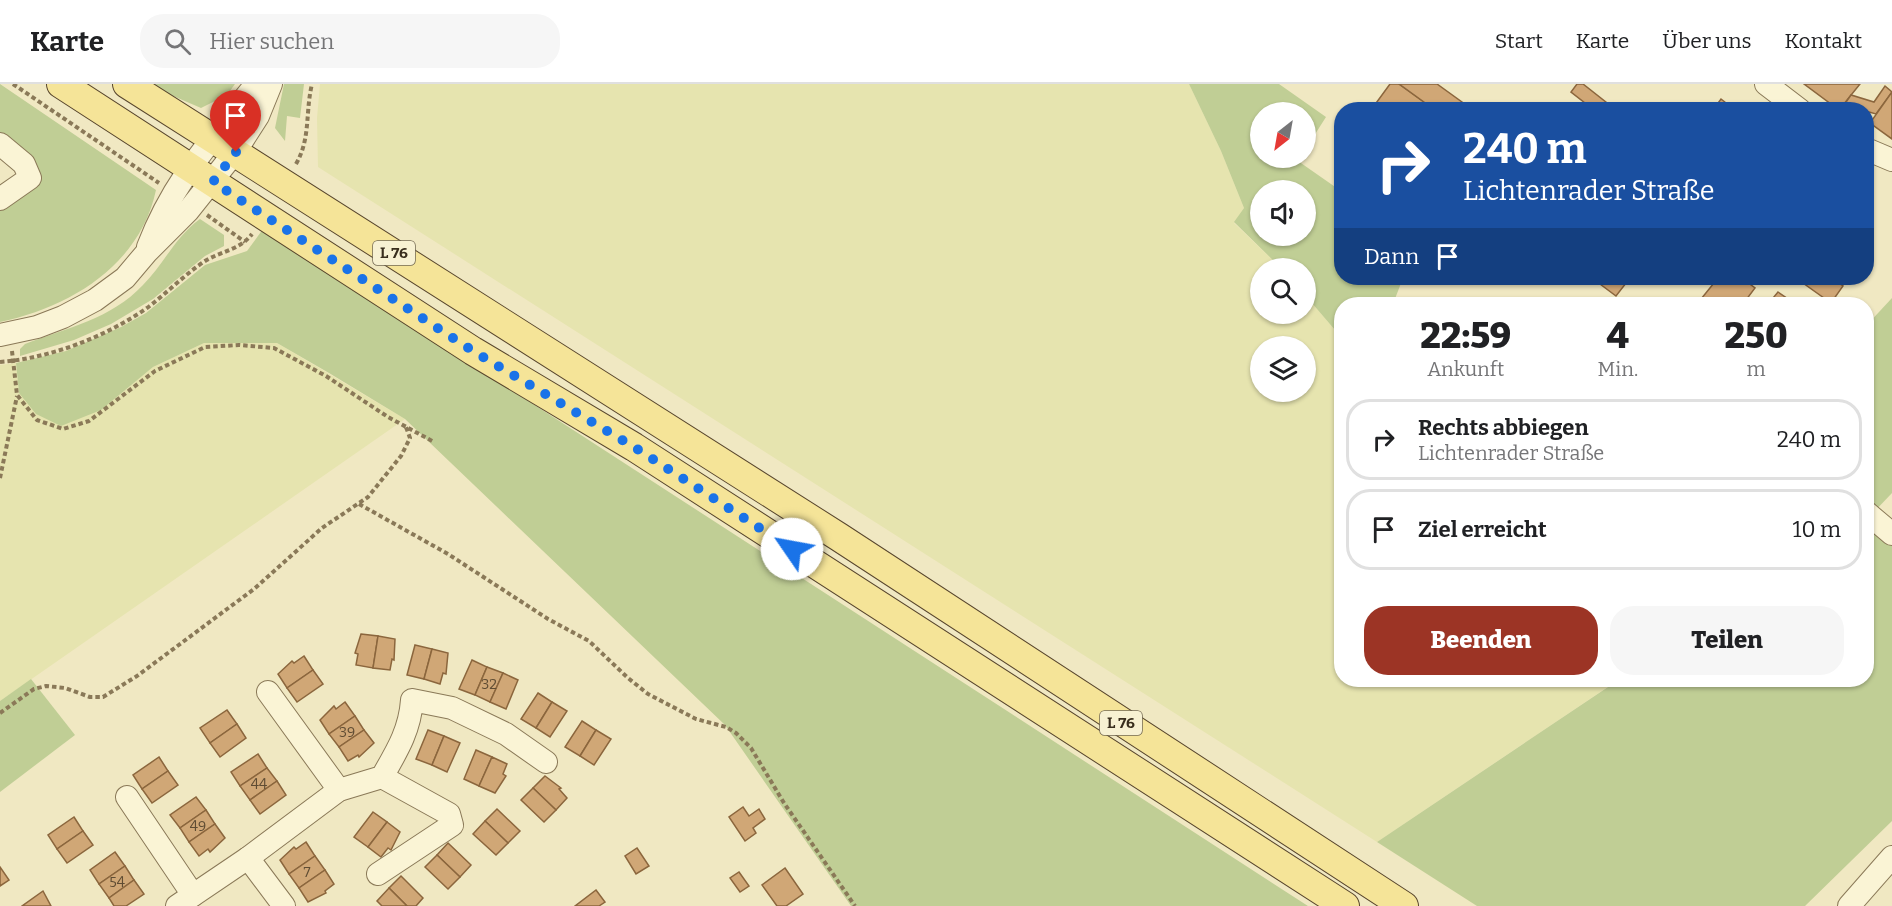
<!DOCTYPE html>
<html lang="de">
<head>
<meta charset="utf-8">
<style>
  body { margin:0; font-family:Bitter,serif; background:#f6f6f6; color:#202124; height:100vh; display:flex; flex-direction:column; font-size:22px; white-space:nowrap }
  * { box-sizing:border-box; margin:0 }
  p { font-size:20px; color:#757577 }
  .icon { flex:none; width:33px; height:33px; fill:none; stroke:currentColor; stroke-width:2; stroke-linecap:round; stroke-linejoin:round }
  .map { position:relative; flex:1; overflow:hidden }
  .panel { position:absolute; left:1334px; top:213px; width:540px; height:390px; display:flex; flex-direction:column; background:#fff; border-radius:24px; box-shadow:0 2px 4px #0004 }
  .panel>* { flex:none }
  .top-card { position:absolute; left:1334px; top:18px; width:540px; height:183px; border-radius:24px; box-shadow:0 2px 4px #0004; background:#1a4fa0; color:#fff; overflow:hidden }
  .needle { width:39px; rotate:211deg }
  .buttons { position:absolute; left:1250px; top:18px; display:grid; gap:12px }
  .buttons a { display:grid; place-items:center; width:66px; height:66px; border-radius:50%; background:#fff; box-shadow:0 2px 4px #0004; font-size:30px }
  .pin { position:absolute; display:grid; place-items:center; width:51px; height:51px; color:#fff; margin:-62px -26px; border-radius:50% 50% 50% 0; rotate:-45deg; box-shadow:0 0 6px #0007 }
  .pin .icon { rotate:45deg }
  .me { position:absolute; width:66px; margin:-33px; rotate:303deg; stroke-linejoin:round; filter:drop-shadow(0 0 4px #0008) }
  .turn { display:flex; align-items:center; gap:21px; height:126px; padding:0 30px; font-size:27px }
  .turn .icon { width:78px; height:78px; stroke-width:2.5 }
  .turn b { display:block; font-size:42px; line-height:51px }
  .then { display:flex; align-items:center; height:57px; padding:0 30px; background:#0003; gap:12px; font-size:22px }
  .eta { display:flex; justify-content:space-evenly; align-items:center; height:102px; text-align:center }
  .eta b { font-size:36px; font-weight:800; line-height:42px }
  .button { display:flex; gap:12px; margin-top:auto; padding:12px 30px }
  .button a { flex:1; height:69px; border-radius:24px; background:#9c3425; color:#fff; font-size:24px; font-weight:800; line-height:69px; text-align:center }
  .button a+a { background:#f6f6f6; color:#202124 }
  ul { padding:0; list-style:none }
  li { display:flex; align-items:center; gap:18px; height:81px; margin:0 12px 9px; padding:0 18px; border:3px solid #e0e0e0; border-radius:24px }
  li div { flex:1 }
  li b { display:block; font-size:22px }
  li em { font-style:normal }
  header { display:flex; align-items:center; gap:36px; box-sizing:border-box; height:84px; padding:0 30px; background:#fff; border-bottom:2px solid #e0e0e0 }
  header strong { font-size:28px }
  nav { display:flex; gap:33px; margin-inline-start:auto; font-size:21px }
  .search { width:420px; height:54px; background:#f6f6f6; display:flex; align-items:center; gap:15px; box-sizing:border-box; padding:0 21px; border-radius:24px; color:#757577; font-size:22px }
  .map>svg:first-child { display:block }
  .farmland { fill:#e6e4af; fill-rule:evenodd }
  .green { fill:#c0ce95; fill-rule:evenodd }
  .building { fill:#d0a776; stroke:#8b663d; stroke-width:1.5 }
  .lines { fill:none; stroke-linecap:round; stroke-linejoin:round }
  .minor-casing { stroke:#8a7958; stroke-width:24 }
  .major-casing { stroke:#58462d; stroke-width:30 }
  .path { stroke:#8a7958; stroke-width:4; stroke-dasharray:4.5 3; stroke-linecap:butt }
  .minor { stroke:#faf4d5; stroke-width:22 }
  .major { stroke:#f5e498; stroke-width:28 }
  .route { stroke:#1a73e8; stroke-width:10; stroke-dasharray:0 18 }
  .labels { text-anchor:middle; dominant-baseline:central; stroke-width:4.5; stroke-linejoin:round; paint-order:stroke }
  .number-label { font-size:14px; fill:#5f4c33 }
  .shield { fill:#f7f1d2; stroke:#726853; stroke-width:1.5 }
  .shield-label { font-size:15px; font-weight:bold; fill:#392e1d }
</style>
</head>
<body>
<header>
<strong>Karte</strong>
<div class="search"><svg class="icon" aria-label="search" viewBox="0 0 24 24"><circle cx="10" cy="10" r="6"/><path d="M15 15l6 6"/></svg>Hier suchen</div>
<nav><a>Start</a><a>Karte</a><a>Über uns</a><a>Kontakt</a></nav>
</header>
<div class="map">
<svg width="1892" height="822" viewBox="0 0 1892 822">
  <rect width="100%" height="100%" fill="#f0e8c2"/>
  <g class="farmland">
    <path d="M320,0H1189L1221,67L1244,124L1234,139L1281,184H1260V230H1305V211L1341,253V596H1606L1612,600L1377,758L318,83L317,34ZM1260,262H1305V308H1260Z"/>
    <path d="M204,259H277L405,335L0,617V281L16,279L19,310L101,326L153,283Z"/>
  </g>
  <g class="green">
    <path d="M0,0L156,106C140,181 71,223 0,238V125L35,100L0,53Z"/>
    <path d="M152,0H235L227,11L201,24L164,8Z"/>
    <path d="M284,0H304L300,34L287,32L285,57L275,44Z"/>
    <path d="M1189,0H1279L1326,33L1305,66V28H1260V74H1300L1298,77L1341,107V194H1403L1393,220H1341V253L1305,211V184H1281L1234,138L1244,124L1221,67ZM1260,106H1305V152H1260Z"/>
    <path d="M200,135L224,151V162L205,172L153,215L111,240L74,256L20,272V265L25,260C67,244 111,235 143,201C163,181 176,152 200,135Z"/>
    <path d="M263,145L1308,822H851L725,641L405,335L329,289L277,259H204L153,283L101,326L61,342L36,330L19,309L16,279L66,267L121,243L146,229L205,181L247,167Z"/>
    <path d="M1892,214V409L1872,430L1866,424V242Z"/>
    <path d="M1866,434L1892,457V737L1805,822H1477L1377,758L1611,601L1606,596H1866Z"/>
    <path d="M31,595L75,651L0,708V617Z"/>
  </g>
  <g class="building">
    <path d="M1390,0H1399L1435,26H1371Z"/>
    <path d="M1399,0H1437L1473,26H1435Z"/>
    <path d="M1577,0H1583L1616,26H1594L1571,8Z"/>
    <path d="M1804,0H1860L1839,26Z"/>
    <path d="M1885,2L1892,8L1876,30L1844,21L1851,11L1874,18Z"/>
    <path d="M1892,8V55L1870,39Z"/>
    <path d="M1721,15L1735,26H1713Z"/>
    <path d="M1592,194H1630L1616,212Z"/>
    <path d="M1718,194H1742L1755,204L1743,220H1697Z"/>
    <path d="M1806,194H1832L1843,202L1831,219L1803,199Z"/>
    <path d="M1778,208L1791,217L1789,220H1781L1773,214Z"/>
    <path d="M361,550L378,552L373,584L356,581L358,570L355,569Z"/>
    <path d="M378,552L395,555L394,576L392,575L390,586L373,584Z"/>
    <path d="M415,561L432,565L424,595L407,591Z"/>
    <path d="M432,565L448,569L446,590L443,589L440,600L424,595Z"/>
    <path d="M304,572L313,586L287,604L278,590L292,577L294,579Z"/>
    <path d="M472,576L487,583L475,611L459,605Z"/>
    <path d="M487,583L503,589L490,618L475,611Z"/>
    <path d="M313,586L323,600L297,618L287,604Z"/>
    <path d="M503,589L518,596L506,625L490,618Z"/>
    <path d="M538,609L552,618L536,644L521,635Z"/>
    <path d="M345,618L355,632L329,650L320,636L334,622L336,625Z"/>
    <path d="M552,618L567,627L550,653L536,644Z"/>
    <path d="M227,626L237,640L210,659L200,644Z"/>
    <path d="M355,632L364,646L339,663L329,650Z"/>
    <path d="M582,637L596,646L580,672L565,663Z"/>
    <path d="M237,640L246,654L220,673L210,659Z"/>
    <path d="M364,646L374,659L359,673L358,671L348,677L339,663Z"/>
    <path d="M428,646L444,652L432,681L416,675Z"/>
    <path d="M596,646L611,655L594,681L580,672Z"/>
    <path d="M444,652L460,659L447,688L432,681Z"/>
    <path d="M476,666L492,673L479,702L464,695Z"/>
    <path d="M258,670L267,684L240,702L231,688Z"/>
    <path d="M159,673L168,687L142,705L133,691Z"/>
    <path d="M492,673L507,680L503,690L506,692L495,709L479,702Z"/>
    <path d="M267,684L277,697L250,716L240,702Z"/>
    <path d="M168,687L178,701L152,719L142,705Z"/>
    <path d="M545,692L561,704L559,705L567,714L556,726L533,704Z"/>
    <path d="M277,697L286,711L260,730L250,716Z"/>
    <path d="M533,704L556,726L544,738L521,716Z"/>
    <path d="M196,713L206,726L180,744L170,731Z"/>
    <path d="M743,723L749,732L759,725L765,735L753,744L756,749L745,757L729,733Z"/>
    <path d="M497,725L520,747L508,759L485,737Z"/>
    <path d="M206,726L215,740L189,758L180,744Z"/>
    <path d="M373,728L387,738L368,763L354,753Z"/>
    <path d="M74,733L83,747L57,765L48,751Z"/>
    <path d="M485,737L508,759L496,771L473,750Z"/>
    <path d="M387,738L400,748L391,766L388,764L381,773L368,763Z"/>
    <path d="M215,740L225,754L210,768L208,765L199,772L189,758Z"/>
    <path d="M83,747L93,761L67,779L57,765Z"/>
    <path d="M306,758L315,772L289,790L280,776L294,763L296,765Z"/>
    <path d="M448,759L471,781L460,793L437,771Z"/>
    <path d="M637,764L649,782L636,790L625,772Z"/>
    <path d="M115,768L125,782L99,800L90,786Z"/>
    <path d="M437,771L460,793L448,805L425,783Z"/>
    <path d="M315,772L325,786L299,804L289,790Z"/>
    <path d="M125,782L134,796L109,814L99,800Z"/>
    <path d="M0,783L9,796L0,802Z"/>
    <path d="M785,784L803,810L786,822H777L762,801Z"/>
    <path d="M325,786L334,800L325,807L326,809L308,818L299,804Z"/>
    <path d="M739,788L749,802L740,808L730,794Z"/>
    <path d="M401,792L423,814L416,822H407L389,804Z"/>
    <path d="M134,796L144,810L126,822H114L109,814Z"/>
    <path d="M389,804L407,822H382L377,817Z"/>
    <path d="M596,806L605,818L599,822H575Z"/>
    <path d="M43,807L51,822H22Z"/>
  </g>
  <g class="lines">
    <g class="minor-casing">
      <g id="minor">
        <path d="M1766,0L1800,26"/>
        <path d="M0,60L24,80L30,94L0,115"/>
        <path d="M1866,65L1892,76"/>
        <path d="M148,163C174,95 212,56 256,0"/>
        <path d="M0,251L37,243L63,233L95,216L125,194L147,168L188,127L235,68L258,32L271,0"/>
        <path d="M1866,428L1892,450"/>
        <path d="M268,608L339,706"/>
        <path d="M127,713L193,811"/>
        <path d="M248,774L284,822"/>
        <path d="M378,790L452,741L449,730L382,693"/>
        <path d="M177,822L248,774L339,706L382,693C397,667 410,646 412,616L452,624L506,650L546,678"/>
        <path d="M1849,822L1892,773"/>
      </g>
    </g>
    <g class="major-casing">
      <g id="major">
        <path d="M61,0L473,267L634,363L1345,822"/>
        <path d="M127,0L839,453L1404,822"/>
      </g>
    </g>
    <g class="path">
      <path d="M13,0L159,99"/>
      <path d="M296,80C311,54 305,29 312,0"/>
      <path d="M207,131L245,158"/>
      <path d="M12,267L17,311L37,336L63,345L89,337L155,287L205,263L239,261L274,264L326,292L388,333L434,358"/>
      <path d="M0,278C51,274 105,253 147,224C167,209 184,191 205,177C221,167 240,166 252,150"/>
      <path d="M0,394L17,312"/>
      <path d="M359,420L448,470L548,535L589,557L628,594L648,610L696,635L726,643L736,649L751,664L784,719L855,822"/>
      <path d="M0,629L34,605L46,602L65,604L90,613H103L137,592L254,505L322,444L368,413L401,372L410,354L406,343"/>
    </g>
    <use href="#minor" class="minor"/>
    <use href="#major" class="major"/>
  </g>
  <g class="lines">
    <path class="route" d="M236,68L213,98L473,267L634,363L792,465"/>
  </g>
  <g class="labels">
    <g class="number-label">
      <text x="489" y="600">32</text>
      <text x="347" y="648">39</text>
      <text x="259" y="700">44</text>
      <text x="198" y="742">49</text>
      <text x="307" y="788">7</text>
      <text x="117" y="798">54</text>
    </g>
    <g class="shield">
      <rect x="373" y="157" width="42" height="24" rx="4.5"/>
      <rect x="1100" y="627" width="42" height="24" rx="4.5"/>
    </g>
    <g class="shield-label">
      <text x="394" y="169">L 76</text>
      <text x="1121" y="639">L 76</text>
    </g>
  </g>
</svg>
<div class="buttons">
<a><svg class="needle" viewBox="-14 -14 28 28"><path d="M0-13l5 13h-10z" fill="#e53935"/><path d="M0 13l5-13h-10z" fill="#757577"/></svg></a>
<a><svg class="icon" aria-label="sound" viewBox="0 0 24 24"><path d="M4 9h4l5-4v14l-5-4H4zM17 9q2 3 0 6"/></svg></a>
<a><svg class="icon" aria-label="search" viewBox="0 0 24 24"><circle cx="10" cy="10" r="6"/><path d="M15 15l6 6"/></svg></a>
<a><svg class="icon" aria-label="layers" viewBox="0 0 24 24"><path d="M12 4l9 5-9 5-9-5zM3 14l9 5 9-5"/></svg></a>
</div>
<div class="pin" style="left:236px;top:68px;background:#d93025"><svg class="icon" aria-label="arrive" viewBox="0 0 24 24"><path d="M6 21V4h12l-3 4 3 4H6"/></svg></div>
<svg class="me" style="left:792px;top:465px" viewBox="-20 -20 40 40"><circle r="19" fill="#fff"/><path d="M0-13L10 11 0 6-10 11z" fill="#1a73e8"/></svg>
<div class="top-card">
<div class="turn"><svg class="icon" aria-label="right" viewBox="0 0 24 24"><path d="M7 20v-9h11M14 6l5 5-5 5"/></svg><div><b>240 m</b>Lichtenrader Straße</div></div>
<div class="then">Dann<svg class="icon" aria-label="arrive" viewBox="0 0 24 24"><path d="M6 21V4h12l-3 4 3 4H6"/></svg></div>
</div>
<section class="panel">
<div class="eta">
<div><b>22:59</b><p>Ankunft</p></div>
<div><b>4</b><p>Min.</p></div>
<div><b>250</b><p>m</p></div>
</div>
<ul>
<li><svg class="icon" aria-label="right" viewBox="0 0 24 24"><path d="M7 20v-9h11M14 6l5 5-5 5"/></svg><div><b>Rechts abbiegen</b><p>Lichtenrader Straße</p></div><em>240 m</em></li>
<li><svg class="icon" aria-label="arrive" viewBox="0 0 24 24"><path d="M6 21V4h12l-3 4 3 4H6"/></svg><div><b>Ziel erreicht</b></div><em>10 m</em></li>
</ul>
<div class="button"><a>Beenden</a><a>Teilen</a></div>
</section>
</div>
</body>
</html>
